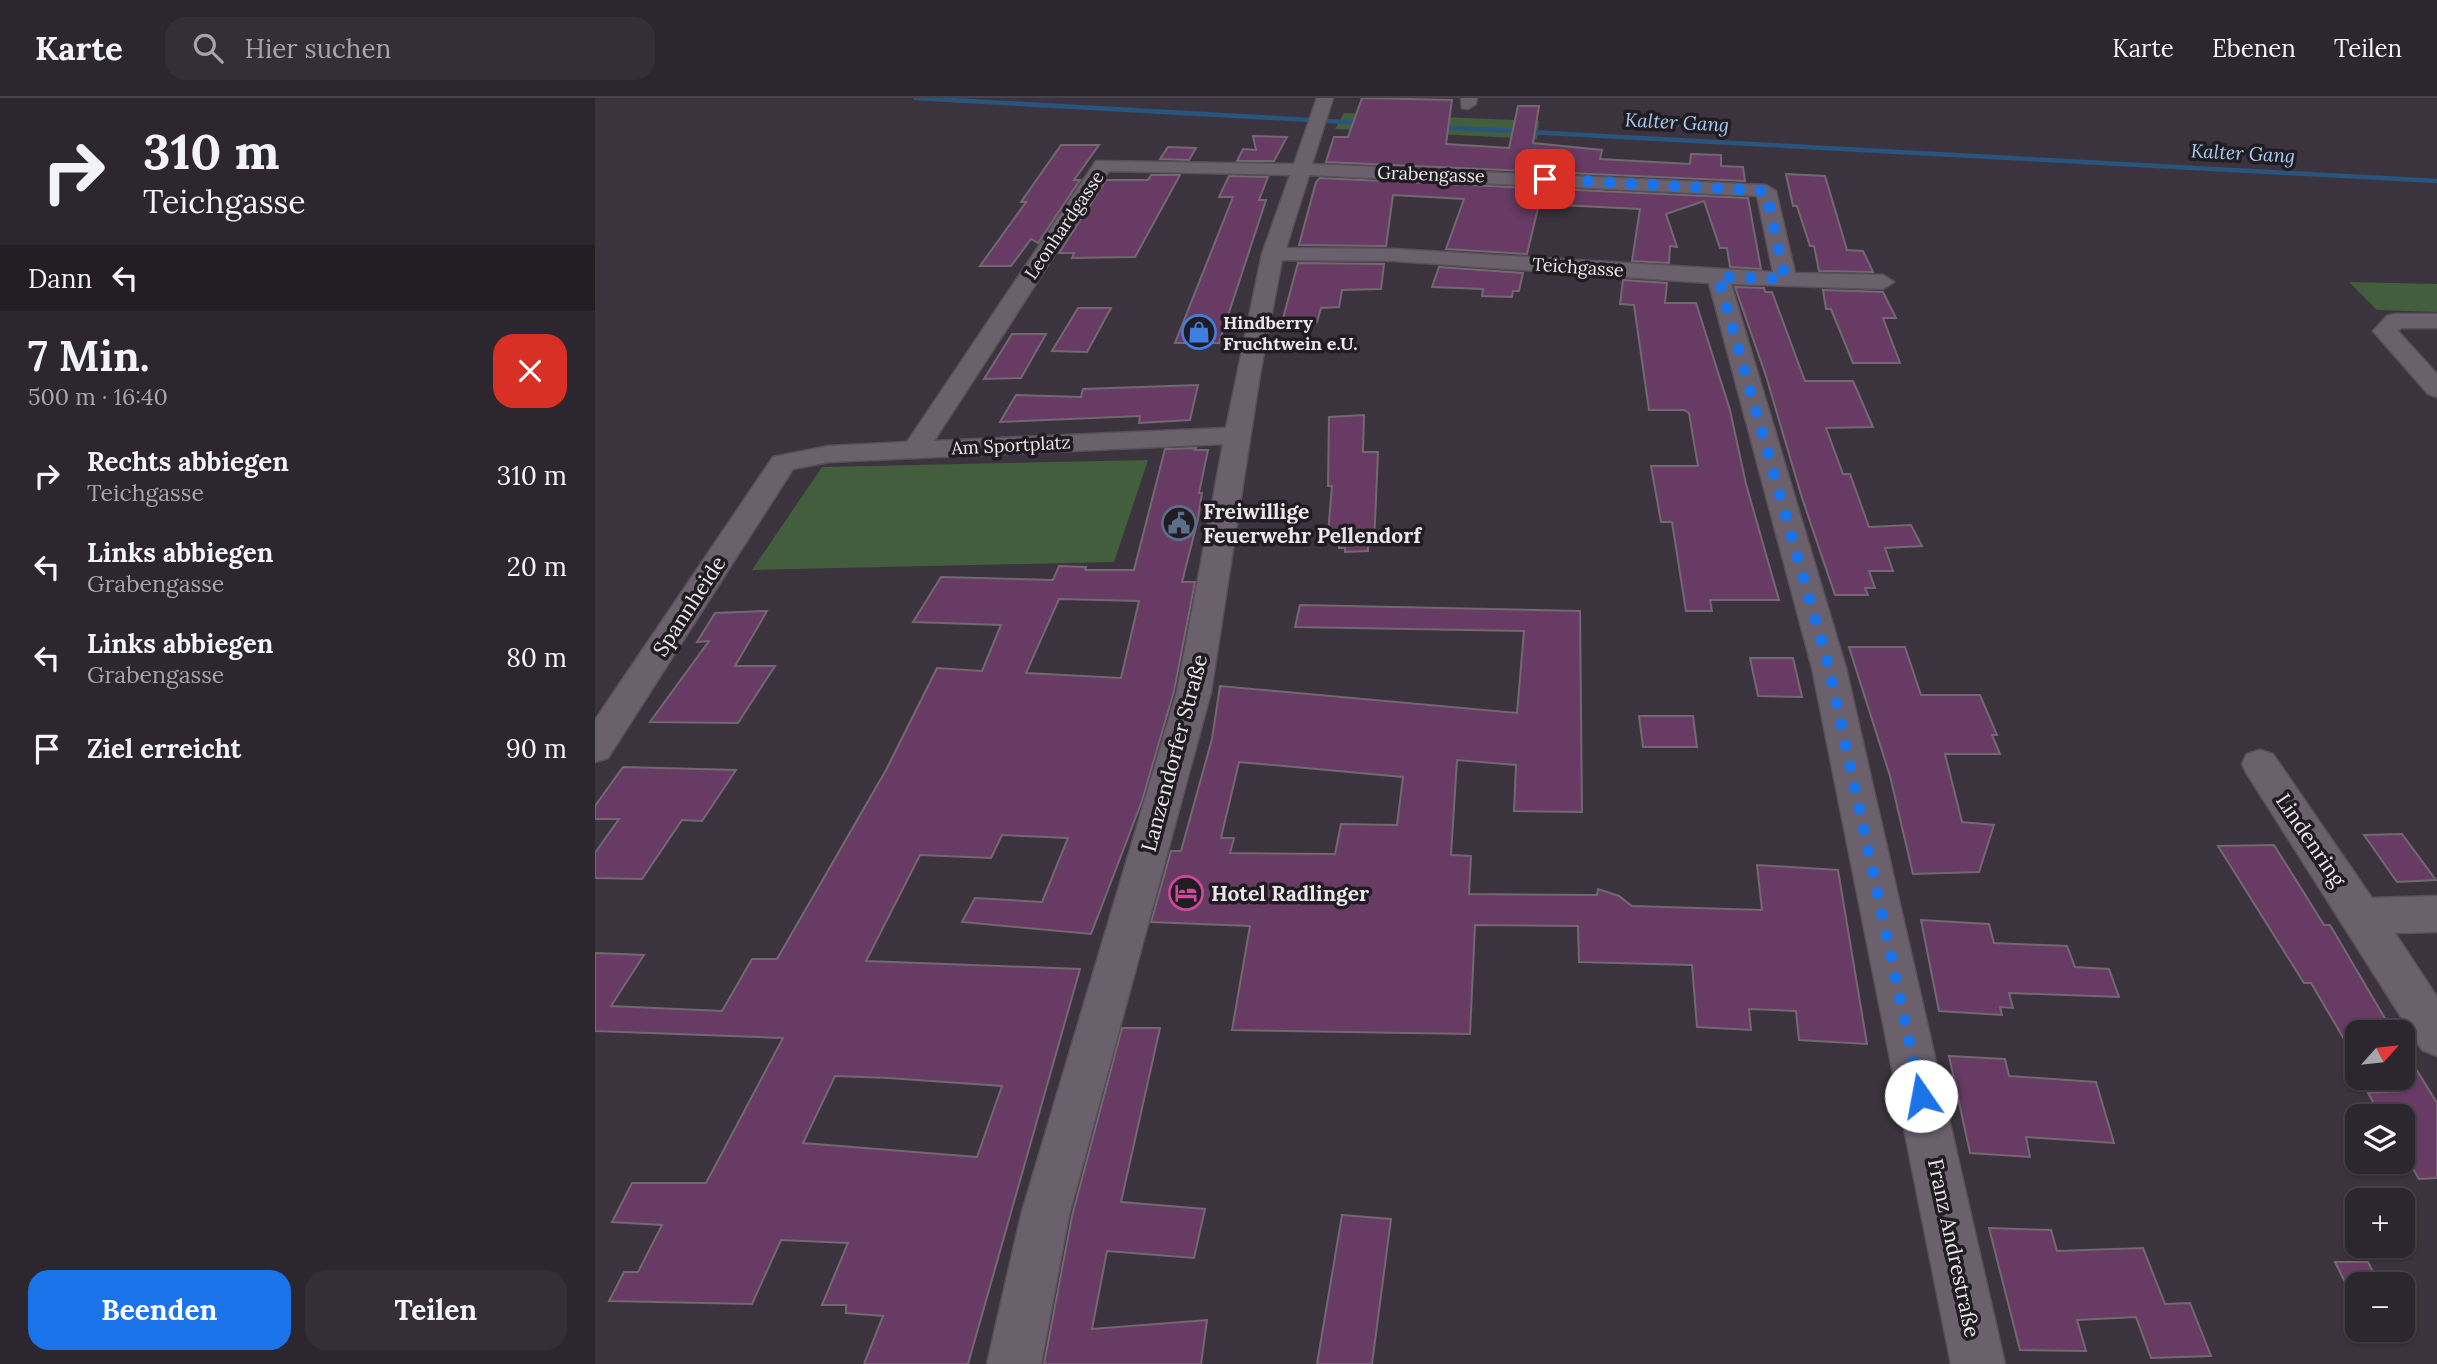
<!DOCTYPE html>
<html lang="de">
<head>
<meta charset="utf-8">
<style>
  body { margin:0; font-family:Lora,serif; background:#342e36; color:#f1f3f6; height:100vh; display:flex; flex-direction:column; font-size:26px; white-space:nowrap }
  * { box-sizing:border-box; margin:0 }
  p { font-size:23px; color:#a6a5aa }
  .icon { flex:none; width:38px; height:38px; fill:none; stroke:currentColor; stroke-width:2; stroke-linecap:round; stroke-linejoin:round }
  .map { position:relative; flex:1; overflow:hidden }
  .side { display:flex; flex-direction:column; background:#2c262e; width:595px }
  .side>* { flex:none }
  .hud { background:#2c262e; color:#f1f3f6; overflow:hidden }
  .needle { width:46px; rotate:63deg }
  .fabs { position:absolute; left:1750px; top:922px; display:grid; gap:14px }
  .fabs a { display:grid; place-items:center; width:70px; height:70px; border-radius:14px; background:#2c262e; box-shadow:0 2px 5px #0004,0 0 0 2px #48434a; font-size:35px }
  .pin { position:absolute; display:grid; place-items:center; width:60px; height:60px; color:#fff; margin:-30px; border-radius:14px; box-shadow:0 4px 10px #0006 }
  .me { position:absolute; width:77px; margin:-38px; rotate:348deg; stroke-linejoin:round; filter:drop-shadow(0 0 5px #0008) }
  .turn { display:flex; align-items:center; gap:24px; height:147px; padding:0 28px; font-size:32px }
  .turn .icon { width:91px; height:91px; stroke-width:2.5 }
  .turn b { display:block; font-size:49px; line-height:60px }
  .then { display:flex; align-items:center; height:66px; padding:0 28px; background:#0003; gap:14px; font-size:26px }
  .round { display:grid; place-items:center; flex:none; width:74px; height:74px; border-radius:21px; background:#342e36 }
  .overview { display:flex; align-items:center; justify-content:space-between; height:119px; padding:0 28px }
  h1 { font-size:42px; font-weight:800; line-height:52px }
  .button { display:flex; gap:14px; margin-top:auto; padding:14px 28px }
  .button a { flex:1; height:80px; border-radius:21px; background:#1a73e8; color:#fff; font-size:28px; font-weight:800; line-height:80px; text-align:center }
  .button a+a { background:#342e36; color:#f1f3f6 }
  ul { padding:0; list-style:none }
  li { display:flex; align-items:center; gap:21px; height:91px; padding:0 28px }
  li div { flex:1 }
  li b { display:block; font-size:26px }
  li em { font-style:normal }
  header { display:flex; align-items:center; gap:42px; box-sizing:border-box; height:98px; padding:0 35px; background:#2c262e; border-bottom:2px solid #48434a }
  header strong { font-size:33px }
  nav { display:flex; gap:38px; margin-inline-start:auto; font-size:24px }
  .search { width:490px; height:63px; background:#342e36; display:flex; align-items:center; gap:18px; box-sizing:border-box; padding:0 24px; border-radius:21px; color:#a6a5aa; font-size:26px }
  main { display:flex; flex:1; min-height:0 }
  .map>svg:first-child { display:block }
  .green { fill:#435e3c }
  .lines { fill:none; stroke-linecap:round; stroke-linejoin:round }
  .stream { stroke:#29547e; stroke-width:4.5 }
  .building { fill:#673b63; stroke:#736871; stroke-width:2; fill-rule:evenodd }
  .minor-casing { stroke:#575058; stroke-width:3 }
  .minor { fill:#6a616c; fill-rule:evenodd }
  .route { stroke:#1a73e8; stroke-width:12; stroke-dasharray:0 21.6 }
  .labels { text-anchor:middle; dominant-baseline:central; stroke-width:7; stroke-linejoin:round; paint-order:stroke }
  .far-street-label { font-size:18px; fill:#ece7ed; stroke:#201c21 }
  .far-poi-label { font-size:18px; font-weight:bold; fill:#ece7ed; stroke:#201c21; text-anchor:start }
  .far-water-label { font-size:19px; font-style:italic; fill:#a7cdf4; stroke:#201c21 }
  .poi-label { font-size:21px; font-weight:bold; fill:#ece7ed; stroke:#201c21; text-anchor:start }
  .street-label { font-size:21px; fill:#ece7ed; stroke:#201c21 }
</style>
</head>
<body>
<header>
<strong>Karte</strong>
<div class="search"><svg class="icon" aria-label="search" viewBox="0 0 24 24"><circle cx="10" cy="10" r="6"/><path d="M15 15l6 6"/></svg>Hier suchen</div>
<nav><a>Karte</a><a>Ebenen</a><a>Teilen</a></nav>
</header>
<main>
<section class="side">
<div class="hud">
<div class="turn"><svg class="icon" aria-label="right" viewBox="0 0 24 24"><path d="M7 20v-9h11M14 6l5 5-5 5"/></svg><div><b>310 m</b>Teichgasse</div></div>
<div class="then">Dann<svg class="icon" aria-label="left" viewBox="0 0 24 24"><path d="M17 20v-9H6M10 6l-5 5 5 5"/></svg></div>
</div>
<div class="overview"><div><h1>7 Min.</h1><p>500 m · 16:40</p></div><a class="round" style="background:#d93025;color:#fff"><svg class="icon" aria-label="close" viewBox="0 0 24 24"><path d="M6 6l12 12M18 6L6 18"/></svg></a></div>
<ul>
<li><svg class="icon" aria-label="right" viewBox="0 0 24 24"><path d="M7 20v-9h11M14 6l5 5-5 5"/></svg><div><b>Rechts abbiegen</b><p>Teichgasse</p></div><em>310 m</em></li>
<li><svg class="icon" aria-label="left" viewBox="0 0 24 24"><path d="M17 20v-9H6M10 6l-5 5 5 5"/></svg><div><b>Links abbiegen</b><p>Grabengasse</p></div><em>20 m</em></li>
<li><svg class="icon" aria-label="left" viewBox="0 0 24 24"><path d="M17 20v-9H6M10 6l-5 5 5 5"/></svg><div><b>Links abbiegen</b><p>Grabengasse</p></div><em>80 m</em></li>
<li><svg class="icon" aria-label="arrive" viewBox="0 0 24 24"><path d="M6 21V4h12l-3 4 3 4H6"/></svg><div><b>Ziel erreicht</b></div><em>90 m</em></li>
</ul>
<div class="button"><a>Beenden</a><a>Teilen</a></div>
</section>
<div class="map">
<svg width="1842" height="1266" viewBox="0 0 1842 1266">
  <rect width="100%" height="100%" fill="#3b333d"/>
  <g class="green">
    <path d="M749,15L944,23L942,41L740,31Z"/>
    <path d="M1754,184L1842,186V214L1782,212Z"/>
    <path d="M553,362L519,464L157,472L227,369Z"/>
  </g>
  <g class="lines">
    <g class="stream">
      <path d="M320,0L769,25"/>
      <path d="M842,29L1842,83"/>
    </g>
  </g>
  <g class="building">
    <path d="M767,0L857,2L851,46L914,50L923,8H944L938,45L1007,52L1005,61L1095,66L1096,56L1126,57V68L1148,69L1150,83L731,64L739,39H753Z"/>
    <path d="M658,38L692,39L679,63H642L648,51L661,52Z"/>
    <path d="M466,47H504L479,82H485L443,145L436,141L416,168H385L431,104H426Z"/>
    <path d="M573,49L601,50L594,62L565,61Z"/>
    <path d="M1191,76L1230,78L1252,152L1268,153L1278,174L1224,173L1219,148H1215L1202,108H1198Z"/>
    <path d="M556,77H585L540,159L477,160L479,155H464L511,82H553Z"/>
    <path d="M634,78L673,79L664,102H671L624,245H580L638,99H624Z"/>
    <path d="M725,80L1153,100L1166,171L1135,169L1132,150H1125L1109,103L1071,116L1082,149L1075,148L1074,165L1037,163L1045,111L944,106L932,156L851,151L869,101L798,97L791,148L704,147L721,84Z"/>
    <path d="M703,165L789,166L786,191L747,192L744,209L726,210L722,224H687Z"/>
    <path d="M844,169L928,175L924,193H918L917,199L887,198L888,191L837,189Z"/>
    <path d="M1028,182L1072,185L1070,205H1101L1135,312L1151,386L1184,502H1115L1117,513H1091L1077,424H1066L1056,368H1103L1094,315L1089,312H1054L1039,207L1025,206Z"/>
    <path d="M1140,189L1169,190L1170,194H1177L1210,283H1258L1278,329L1231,330L1248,376H1255L1274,429L1316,427L1327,448L1290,450L1298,473H1274L1280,490H1270L1273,497H1240L1207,400L1171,278Z"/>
    <path d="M1228,192L1288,194L1301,220H1288L1305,265H1258L1236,211H1231Z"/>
    <path d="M483,210H516L492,254L457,253Z"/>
    <path d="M417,236H451L426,280L389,281Z"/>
    <path d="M603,287L595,322L544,325L545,318L405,324L421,297L486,299L488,291Z"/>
    <path d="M769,317L768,354H783L779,447L773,448V453L750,454V450H744L745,436H733L737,388H733L734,319Z"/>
    <path d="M601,350L600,352H613L604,395H607L603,421L587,484H600L579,593L547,703L496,836L367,824L380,800L447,804L473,740L407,737L396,760L325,757L271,863L485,871L373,1266H269L288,1218L251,1215V1207H227L253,1145L186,1142L157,1206L14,1203L29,1174H43L67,1127L17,1124L37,1085H111L188,940L0,933V855L49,857L16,908L127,913L157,861H182L291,672L342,570L387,573L406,527L318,524L346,479L458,482L464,468L491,469L490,472H539L570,351ZM464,501L544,503L526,580L431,575ZM240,978L293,980L407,988L382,1059L208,1045Z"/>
    <path d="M705,507L985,513L987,714L919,713L921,667L862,662L856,757L876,758L874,796L1002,797L1003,791L1024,798L1037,808L1167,812L1162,767L1243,772L1272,946L1204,942L1201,913L1154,911L1156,932L1102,929L1097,867L984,864L983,828L880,827L875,936L637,932L655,828L556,824L576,753H586L617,641L625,588L922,615L929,533L700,529ZM644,664L808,679L802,727L746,726L740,756L635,755L639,740H626Z"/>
    <path d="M172,513L140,568H180L143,625L55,624L114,543L102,544L120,515Z"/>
    <path d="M1254,549H1310L1326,597H1385L1402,637H1397L1405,656H1350L1367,724L1399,727L1384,774L1318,776L1295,678Z"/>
    <path d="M1155,560H1198L1207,599L1163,598Z"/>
    <path d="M1044,618H1098L1102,649H1048Z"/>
    <path d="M28,669L141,672L107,723L87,722L47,781L0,780V755L24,721H0V708Z"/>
    <path d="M1807,736L1841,782L1802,784L1769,737Z"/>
    <path d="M1679,747L1729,827H1735L1798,934H1762V963L1716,885H1709L1623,748Z"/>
    <path d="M1326,822L1394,826L1399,845L1472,848L1480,869L1514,871L1524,899L1414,895L1418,910L1405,909L1407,917L1344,913Z"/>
    <path d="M527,930H565L526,1104L610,1111L599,1160L512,1153L497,1231L612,1222L606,1266H449L477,1118Z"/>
    <path d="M1808,950L1842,1005V1080L1824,1081L1808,1054V1018H1786L1773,995L1808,993Z"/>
    <path d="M1354,958L1410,961L1414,978L1501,984L1519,1045L1431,1039L1435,1059L1375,1055Z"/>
    <path d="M747,1117L796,1121L777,1266H722Z"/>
    <path d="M1394,1130L1456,1132L1462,1153L1548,1150L1570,1206L1595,1205L1616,1258L1556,1260L1541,1219L1482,1222L1491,1253L1425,1252Z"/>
    <path d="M1740,1164H1773L1784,1186H1751Z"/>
  </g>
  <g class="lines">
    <g class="minor-casing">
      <g id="minor">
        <path d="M722,0H738L717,66L1171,87L1181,93L1200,175L1288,177L1299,184L1288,191L1136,186L1251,570L1410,1266H1356L1217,570L1114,185L800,163L687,162L665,276L616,594L474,1117L446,1266H392L426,1117L582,594L628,346L234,364L198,371L13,660L0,664V622L178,359L234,348L312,344L501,63L699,66ZM514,73L695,77L667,156L631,330L339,343ZM714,77L1162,98L1178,174L800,151L691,150Z"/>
        <path d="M866,0H882L881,6L873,11L867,10Z"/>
        <path d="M1800,216H1842V230H1806L1803,233L1842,276V299L1833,296L1778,233L1792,218Z"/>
        <path d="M1665,652L1678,656L1777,800L1842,798V834L1800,835L1842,899V958L1827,952L1652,676L1647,666L1652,656Z"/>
      </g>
    </g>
    <use href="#minor" class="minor"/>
  </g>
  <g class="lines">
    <path class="route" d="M950,81L1171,93L1190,181L1123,179L1234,570L1326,998"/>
  </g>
  <defs>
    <g id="shop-ring" transform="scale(1.75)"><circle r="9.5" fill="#201c21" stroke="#3f7fe0" stroke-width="1.5"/><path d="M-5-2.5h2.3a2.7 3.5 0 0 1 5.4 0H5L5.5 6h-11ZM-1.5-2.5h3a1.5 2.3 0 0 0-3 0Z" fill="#3f7fe0"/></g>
    <g id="civic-ring" transform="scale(1.75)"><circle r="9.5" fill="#201c21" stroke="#5c6f8a" stroke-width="1.5"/><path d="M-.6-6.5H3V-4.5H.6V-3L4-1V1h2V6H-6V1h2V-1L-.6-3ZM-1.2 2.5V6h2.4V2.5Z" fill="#5c6f8a"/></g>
    <g id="hotel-ring" transform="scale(1.75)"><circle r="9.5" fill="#201c21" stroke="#d1479c" stroke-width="1.5"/><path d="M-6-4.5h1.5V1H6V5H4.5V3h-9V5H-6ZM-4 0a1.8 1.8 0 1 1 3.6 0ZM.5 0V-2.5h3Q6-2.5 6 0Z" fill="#d1479c"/></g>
  </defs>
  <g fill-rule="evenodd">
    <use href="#shop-ring" x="604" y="234"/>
    <use href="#civic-ring" x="584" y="425"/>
    <use href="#hotel-ring" x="591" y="795"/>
  </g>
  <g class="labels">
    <g class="far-street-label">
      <text transform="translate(836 76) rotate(2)">Grabengasse</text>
      <text transform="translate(469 127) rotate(-56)">Leonhardgasse</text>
      <text transform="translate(983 169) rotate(4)">Teichgasse</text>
      <text transform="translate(416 347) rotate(-3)">Am Sportplatz</text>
    </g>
    <g class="far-poi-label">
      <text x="628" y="224">Hindberry<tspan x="628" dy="21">Fruchtwein e.U.</tspan></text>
    </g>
    <g class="far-water-label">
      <text transform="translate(1082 24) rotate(3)">Kalter Gang</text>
      <text transform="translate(1648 55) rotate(3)">Kalter Gang</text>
    </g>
    <g class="poi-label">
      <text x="608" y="413">Freiwillige<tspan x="608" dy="24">Feuerwehr Pellendorf</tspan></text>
      <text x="616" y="795">Hotel Radlinger</text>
    </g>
    <g class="street-label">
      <text transform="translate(94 508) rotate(-57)">Spannheide</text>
      <text transform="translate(579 655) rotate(-75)">Lanzendorfer Straße</text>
      <text transform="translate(1716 742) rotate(56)">Lindenring</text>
      <text transform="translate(1359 1150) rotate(78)">Franz Andrestraße</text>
    </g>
  </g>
</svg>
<div class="fabs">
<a><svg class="needle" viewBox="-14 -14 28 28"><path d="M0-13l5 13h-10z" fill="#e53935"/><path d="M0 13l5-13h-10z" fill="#a6a5aa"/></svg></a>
<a><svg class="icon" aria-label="layers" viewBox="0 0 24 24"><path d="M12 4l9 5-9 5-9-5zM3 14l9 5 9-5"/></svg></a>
<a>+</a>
<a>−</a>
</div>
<div class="pin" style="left:950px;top:81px;background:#d93025"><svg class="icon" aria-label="arrive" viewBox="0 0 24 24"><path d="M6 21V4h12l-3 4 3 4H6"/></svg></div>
<svg class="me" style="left:1326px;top:998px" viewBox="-20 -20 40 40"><circle r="19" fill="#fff"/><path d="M0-13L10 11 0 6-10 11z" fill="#1a73e8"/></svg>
</div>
</main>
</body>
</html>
